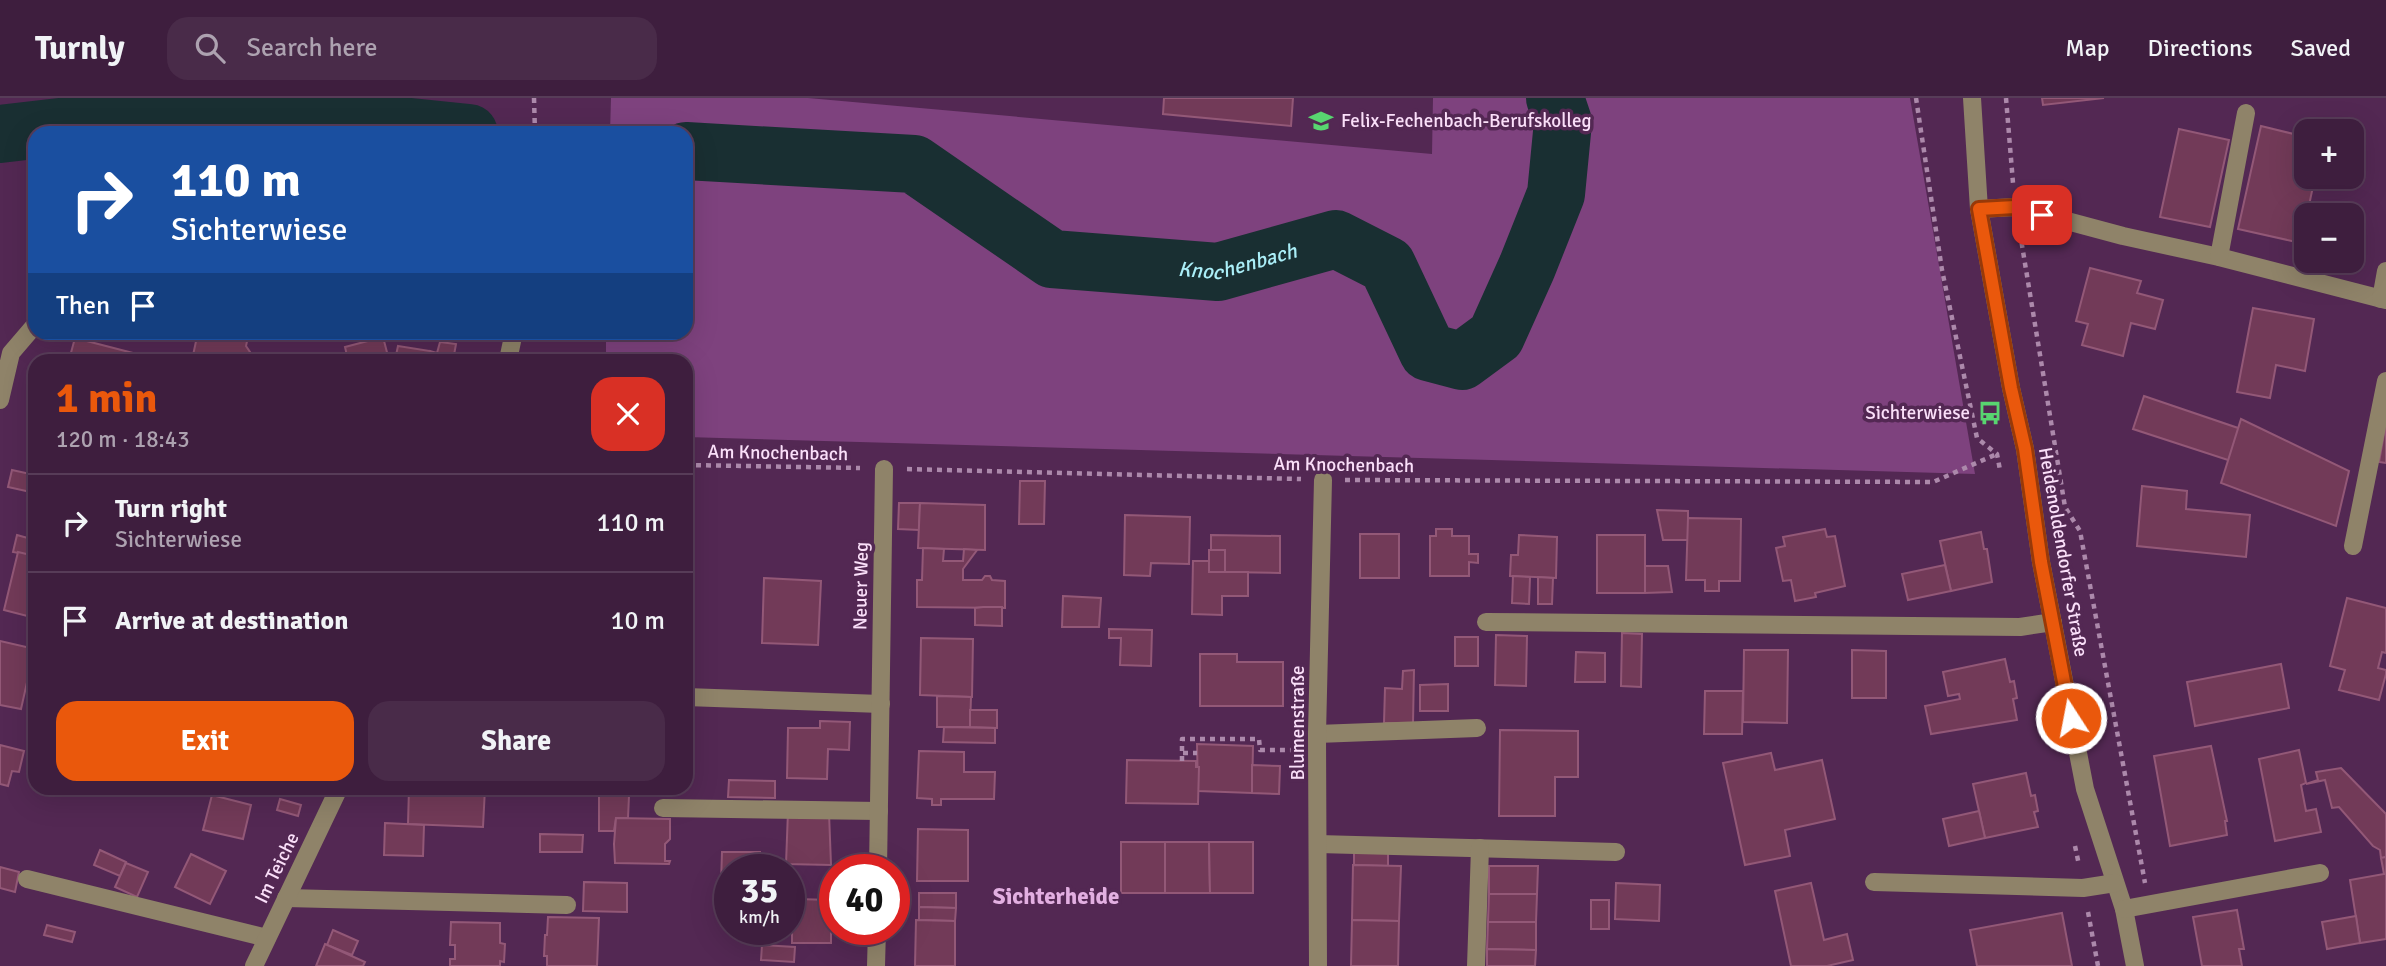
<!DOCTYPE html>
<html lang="en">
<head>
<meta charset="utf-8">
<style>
  body { margin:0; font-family:Signika,sans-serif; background:#492b49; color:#f1f3f6; height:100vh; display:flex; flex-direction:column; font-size:26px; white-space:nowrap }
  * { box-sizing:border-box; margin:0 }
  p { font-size:23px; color:#ada2b0 }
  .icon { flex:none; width:38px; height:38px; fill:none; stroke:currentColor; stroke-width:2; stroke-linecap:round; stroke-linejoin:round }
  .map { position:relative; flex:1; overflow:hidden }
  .details { position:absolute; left:28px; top:256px; width:665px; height:441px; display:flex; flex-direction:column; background:#3e1e3e; border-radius:21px; box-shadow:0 7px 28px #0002,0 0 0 2px #573c58 }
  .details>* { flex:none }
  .banner { position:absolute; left:28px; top:28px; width:665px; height:214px; border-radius:21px; box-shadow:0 7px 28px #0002,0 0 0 2px #573c58; background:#1a4fa0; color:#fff; overflow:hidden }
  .buttons { position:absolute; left:2294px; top:21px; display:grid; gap:14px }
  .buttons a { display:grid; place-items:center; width:70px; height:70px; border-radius:14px; background:#3e1e3e; box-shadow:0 7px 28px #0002,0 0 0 2px #573c58; font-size:35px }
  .speed { position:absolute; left:714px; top:756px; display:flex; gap:14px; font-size:35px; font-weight:700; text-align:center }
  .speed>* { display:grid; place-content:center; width:91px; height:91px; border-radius:50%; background:#3e1e3e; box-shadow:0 7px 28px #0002,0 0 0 2px #573c58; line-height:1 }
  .speed small { font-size:18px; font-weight:400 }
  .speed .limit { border:10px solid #d22; background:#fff; color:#111 }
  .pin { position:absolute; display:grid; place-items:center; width:60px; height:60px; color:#fff; margin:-30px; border-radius:14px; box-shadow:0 4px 10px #0006 }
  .me { position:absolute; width:77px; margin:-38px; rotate:349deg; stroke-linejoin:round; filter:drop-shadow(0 0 5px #0008) }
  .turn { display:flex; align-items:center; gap:24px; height:147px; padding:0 28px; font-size:32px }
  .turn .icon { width:91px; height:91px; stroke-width:2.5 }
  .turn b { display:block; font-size:49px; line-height:60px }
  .then { display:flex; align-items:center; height:66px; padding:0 28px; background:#0003; gap:14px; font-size:26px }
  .round { display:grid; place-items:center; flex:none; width:74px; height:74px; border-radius:21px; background:#492b49 }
  .head { display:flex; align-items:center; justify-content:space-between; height:119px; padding:0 28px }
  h1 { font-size:42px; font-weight:700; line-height:52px; color:#ea580c }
  .cta { display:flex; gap:14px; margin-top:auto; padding:14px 28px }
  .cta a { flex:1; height:80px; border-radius:21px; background:#ea580c; color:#fff; font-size:28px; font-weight:700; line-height:80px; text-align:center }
  .cta a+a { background:#492b49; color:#f1f3f6 }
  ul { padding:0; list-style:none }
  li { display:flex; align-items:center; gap:21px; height:98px; padding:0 28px; border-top:2px solid #573c58 }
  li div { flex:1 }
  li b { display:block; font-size:26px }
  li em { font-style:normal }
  header { display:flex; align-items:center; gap:42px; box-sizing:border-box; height:98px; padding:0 35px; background:#3e1e3e; border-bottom:2px solid #573c58 }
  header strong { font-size:33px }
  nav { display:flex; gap:38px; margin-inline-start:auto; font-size:24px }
  .search { width:490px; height:63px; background:#492b49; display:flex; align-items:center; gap:18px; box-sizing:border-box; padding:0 24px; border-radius:21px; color:#ada2b0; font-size:26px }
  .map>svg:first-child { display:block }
  .green { fill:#7e427e }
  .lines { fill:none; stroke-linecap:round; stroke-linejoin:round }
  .stream { stroke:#5c646e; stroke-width:10 }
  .river { stroke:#192f32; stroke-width:58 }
  .building { fill:#723a58; stroke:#935877; stroke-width:2 }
  .path { stroke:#ac89ab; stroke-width:4.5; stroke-dasharray:5 5; stroke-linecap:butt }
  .minor { stroke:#8f8369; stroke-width:18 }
  .route-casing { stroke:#983908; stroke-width:18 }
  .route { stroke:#ea580c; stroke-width:12 }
  .labels { text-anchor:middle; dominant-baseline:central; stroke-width:7; stroke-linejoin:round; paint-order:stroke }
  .poi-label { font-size:19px; fill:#fadff9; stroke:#532853; text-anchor:start }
  .street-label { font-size:19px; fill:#fadff9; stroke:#532853 }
  .water-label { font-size:21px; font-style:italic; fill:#aaeef7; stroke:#532853 }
  .quarter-label { font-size:23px; font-weight:bold; fill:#e2afe1; stroke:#532853 }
</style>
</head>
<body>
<header>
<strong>Turnly</strong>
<div class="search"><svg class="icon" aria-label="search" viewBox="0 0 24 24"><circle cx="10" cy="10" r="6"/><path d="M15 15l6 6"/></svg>Search here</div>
<nav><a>Map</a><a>Directions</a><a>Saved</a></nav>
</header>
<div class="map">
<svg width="2386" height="868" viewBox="0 0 2386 868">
  <rect width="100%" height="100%" fill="#532853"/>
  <path class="green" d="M611,0H808L1432,56L1433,0H1910L1975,376L686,339V262H606V235L686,234V35H610Z"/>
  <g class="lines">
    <path class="stream" d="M1563,24L1572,0"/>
    <g class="river">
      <path d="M0,36L223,10L469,35"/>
      <path id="s1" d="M686,53L914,66L1052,161L1218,174L1336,141L1387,167L1428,254L1462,263L1496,238L1527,169L1556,96L1563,24L1555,0"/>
    </g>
  </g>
  <g class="building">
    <path d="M1164,0H1293L1291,28L1163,16Z"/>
    <path d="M2042,0H2104L2043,7Z"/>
    <path d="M2261,28L2306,39V79H2315L2301,145L2238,131Z"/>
    <path d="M2179,31L2229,42L2210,129L2160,119Z"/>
    <path d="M2090,170L2141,183L2137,195L2163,202L2155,231L2131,225L2123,258L2082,247L2088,226L2076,223Z"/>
    <path d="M2253,210L2314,221L2305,273L2276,267L2270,300L2237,294Z"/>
    <path d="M198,234H249L246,248L250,254L248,262H192Z"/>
    <path d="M383,239L389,262H361L360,259L348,262L345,249Z"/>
    <path d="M75,240L133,255L131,262H69Z"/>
    <path d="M440,244L456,246L454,257L468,260V262H428L430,253L437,255Z"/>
    <path d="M398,248L430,253L428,262H395Z"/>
    <path d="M2144,298L2241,331L2231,363L2133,331Z"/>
    <path d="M2241,321L2349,373L2336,428L2221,385Z"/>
    <path d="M2386,324V365L2379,364Z"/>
    <path d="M12,372L35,377V395L8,389Z"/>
    <path d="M1020,383H1045L1044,426H1019Z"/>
    <path d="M2142,388L2187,393L2186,411L2250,417L2246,459L2137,448Z"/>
    <path d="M899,405H920L919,432L898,431Z"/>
    <path d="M920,405L985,407V452L918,450Z"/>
    <path d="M1657,412L1688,413V442H1663Z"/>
    <path d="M1125,417L1190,419L1189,466L1151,465L1150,478L1124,477Z"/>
    <path d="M1688,420L1741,421L1740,483H1719V493H1705V482H1686Z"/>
    <path d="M1436,431H1452V438H1469V456H1478V465L1469,464V478H1430V438H1436Z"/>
    <path d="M1825,431L1827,439L1835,438L1845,488L1815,495L1816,499L1795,503L1791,482L1783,483L1776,450L1785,448L1783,439Z"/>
    <path d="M1981,434L1984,451H1987L1992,484L1951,493L1940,443Z"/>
    <rect x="1360" y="436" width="39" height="44"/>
    <path d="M17,437L35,442V458L13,454Z"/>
    <path d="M1211,437L1280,438V475L1225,474V452H1211Z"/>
    <path d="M1519,437L1557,439L1556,480L1510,478L1511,457H1518Z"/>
    <rect x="1597" y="437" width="48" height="58"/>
    <path d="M923,450L944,451L943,463H963L964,451L977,452L963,471V482H982L985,478H990L992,482L1005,483V510L917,509V482H922Z"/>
    <rect x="1209" y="452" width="16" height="22"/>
    <path d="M18,454L35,458V520L4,512Z"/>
    <path d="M1193,463H1209V474H1248V498H1222V517L1192,516Z"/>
    <path d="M1945,467L1951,493L1908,502L1902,476Z"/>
    <path d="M1645,468H1668L1672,494L1645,495Z"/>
    <path d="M1513,478L1530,479L1529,506L1512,505Z"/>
    <path d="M1538,479L1553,480L1552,506H1538Z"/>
    <path d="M764,480L821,483L818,547L762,545Z"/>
    <path d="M1063,498L1101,500L1099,529H1062Z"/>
    <path d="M2347,500L2386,510V555L2382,554L2378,570L2386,572V576L2379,602L2339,592L2345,572L2330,568Z"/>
    <path d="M983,509H1002V528L975,527V510Z"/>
    <path d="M1109,531L1152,532L1151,568L1120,567L1121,540H1109Z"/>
    <path d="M1622,535L1642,536L1641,589L1621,588Z"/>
    <path d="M1496,537L1527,538L1526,588L1495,587Z"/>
    <rect x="1455" y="539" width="23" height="29"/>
    <path d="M921,540L973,541L972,599L920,597Z"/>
    <path d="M0,543L35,551L34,581L28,580L21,611L0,607Z"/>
    <path d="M1744,552H1788L1787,625L1743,624Z"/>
    <path d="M1852,552L1886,553V600H1852Z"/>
    <path d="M1576,554L1605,555V584H1575Z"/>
    <path d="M1200,556H1237V564H1283V608H1200Z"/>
    <path d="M2005,561L2010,584L2014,583L2017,600L2013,601L2017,622L1931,636L1925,608L1960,601L1959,596L1948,598L1943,574Z"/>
    <path d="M2281,566L2289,610L2195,628L2187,584Z"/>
    <path d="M1414,572L1413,625H1384L1385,590L1402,591L1403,573Z"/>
    <path d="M1448,586V613H1420V587Z"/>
    <path d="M1705,593H1743L1742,636H1704Z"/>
    <path d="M937,598L971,599L970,629H937Z"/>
    <path d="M970,612H997V630L970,629Z"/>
    <path d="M820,623L850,624L849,652L828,651L827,681L787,680L788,630H820Z"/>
    <path d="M944,629L995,630V645L943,644Z"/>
    <path d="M1500,632L1578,633V679H1555V718H1499Z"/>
    <path d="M1197,646L1253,648L1252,695L1198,693Z"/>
    <path d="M0,647L24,653L19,674L12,673L8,688L0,686Z"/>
    <path d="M2211,648L2227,723H2225L2227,737L2170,748L2154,658Z"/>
    <path d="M2299,652L2306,685L2301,687L2306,713L2316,711L2321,734L2275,743L2259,661Z"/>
    <path d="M919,653L964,654V674H995L994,701H941V707H932V701L917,700Z"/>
    <path d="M1771,655L1775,672L1822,662L1835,721L1785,732L1790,758L1745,767L1723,665Z"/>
    <path d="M1127,662L1196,663V669H1199L1198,706L1126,705Z"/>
    <path d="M1252,667L1280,668L1279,696L1252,695Z"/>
    <path d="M2341,670L2386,716V759L2381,760L2380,752L2373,748L2339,709L2332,710L2325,682L2306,686L2318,682L2316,674Z"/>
    <path d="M2026,675L2031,698L2035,697L2038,713L2034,714L2038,729L1985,740L1973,686Z"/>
    <path d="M729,682L775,683V700L728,699Z"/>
    <path d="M409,690H485L483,729L408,726Z"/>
    <path d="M212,697L251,707L243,741L203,732Z"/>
    <path d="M599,697L629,698L628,720H616L614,733H599Z"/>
    <path d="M280,701L301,707L298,718L277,712Z"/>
    <path d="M788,713L829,715L831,767L786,766Z"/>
    <path d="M1979,713L1985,740L1949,748L1943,721Z"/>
    <path d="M616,720L670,721V741L665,746V763H670L669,766L615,765L614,746Z"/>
    <path d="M385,725L424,727L423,758L384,757Z"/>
    <path d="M918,731L968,732V783H917Z"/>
    <path d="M540,736L583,737L582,754H540Z"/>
    <rect x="1121" y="744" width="44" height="51"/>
    <path d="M1165,744H1209L1210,795H1165Z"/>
    <path d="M1209,744H1253V795H1210Z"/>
    <path d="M100,752L126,764L120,778L94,767Z"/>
    <path d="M1354,752H1388V768L1354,767Z"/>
    <path d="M722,754H760L759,772H730V785H721Z"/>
    <path d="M191,756L226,773L210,806L175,789Z"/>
    <path d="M2386,759V841L2360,845L2350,782L2384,776L2381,760Z"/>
    <path d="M126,765L148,774L137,799L115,789Z"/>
    <path d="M1353,767L1401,768L1399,823L1352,822Z"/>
    <path d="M1489,768H1538L1537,796H1489Z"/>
    <path d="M0,769L19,774L15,794L0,790Z"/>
    <path d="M584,784L627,785V814L583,813Z"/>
    <path d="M1616,785L1660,787L1659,823L1615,821Z"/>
    <path d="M1811,785L1824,842L1847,836L1853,862L1827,868H1791L1775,793Z"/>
    <path d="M919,795H956V810L919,809Z"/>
    <path d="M1489,796H1537L1536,824H1488Z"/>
    <path d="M797,801L831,802V845H792V826H797Z"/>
    <rect x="1591" y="802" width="18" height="29"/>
    <path d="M919,809L956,810L955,823L919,822Z"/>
    <path d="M2237,812L2244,851H2239L2242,868H2202L2193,819Z"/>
    <path d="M2062,815L2072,868H1977L1970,832Z"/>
    <path d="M2356,818L2360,845L2327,851L2322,824Z"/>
    <path d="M548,819L599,820L597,868H547V858H544L545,837H547Z"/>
    <path d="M916,822L955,823V868H915Z"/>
    <path d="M1352,822L1399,823L1398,868H1351Z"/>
    <path d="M451,824L500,825V845L505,846L504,864L500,863V868H450V861H455V847H450Z"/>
    <path d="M1488,824H1536V852L1487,851Z"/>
    <path d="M47,827L75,834L72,844L44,837Z"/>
    <path d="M333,832L358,843L352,857L327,847Z"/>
    <path d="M325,846L365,864L363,868H316Z"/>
    <path d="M762,847L795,849L794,864L761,862Z"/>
    <path d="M1487,851L1536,852L1535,868H1487Z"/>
  </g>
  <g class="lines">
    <g class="path">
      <path d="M534,0L535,35"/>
      <path d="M1916,0L1942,172L1977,340L1997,356L2000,372"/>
      <path d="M2006,0L2013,85"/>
      <path d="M2020,135L2065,409L2080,433L2145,785"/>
      <path d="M686,367L860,370"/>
      <path d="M907,371L1301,381"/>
      <path d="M1345,382L1933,384L1997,356"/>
      <path d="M1183,655H1197"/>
      <path d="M1182,663V641H1259L1260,652H1293"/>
      <path d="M2075,748L2079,767"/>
      <path d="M2088,814L2098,868"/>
    </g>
    <g class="minor">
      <path d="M1972,0L1979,111L2011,290L2025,351L2041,464L2085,691L2124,811L2135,868"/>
      <path d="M1979,111L2015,109L2123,138L2219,159L2386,202"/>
      <path d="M2219,159L2246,15"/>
      <path d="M2381,201L2386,173"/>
      <path d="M508,262L514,234"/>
      <path d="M0,302L11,255L35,227"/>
      <path d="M2353,448L2386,283"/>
      <path d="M1486,524L2020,529L2053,524"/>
      <path d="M686,599L881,606"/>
      <path d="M1317,636L1477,630"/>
      <path d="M663,710L879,713"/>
      <path d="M1318,746L1616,754"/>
      <path d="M878,772L884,371"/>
      <path d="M27,781L267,840"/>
      <path d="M1874,784L2083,790L2115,785"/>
      <path d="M286,800L567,807"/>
      <path d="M2124,811L2320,775"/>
      <path d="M254,868L339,690"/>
      <path d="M876,868L877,831"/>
      <path d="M1318,868L1317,636L1323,382"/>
      <path d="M1476,868L1480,750"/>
    </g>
  </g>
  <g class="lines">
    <g class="route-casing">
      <path id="route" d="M2042,117L2015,109L1979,111L2011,290L2025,351L2041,464L2071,620"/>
    </g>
    <use href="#route" class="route"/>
  </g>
  <defs>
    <g id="university-bare" transform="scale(1.89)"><path d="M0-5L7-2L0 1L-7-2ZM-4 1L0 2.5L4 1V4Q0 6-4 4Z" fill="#58d570" stroke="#532853" stroke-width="2.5" paint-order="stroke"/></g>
    <g id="bus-bare" transform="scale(1.89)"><path d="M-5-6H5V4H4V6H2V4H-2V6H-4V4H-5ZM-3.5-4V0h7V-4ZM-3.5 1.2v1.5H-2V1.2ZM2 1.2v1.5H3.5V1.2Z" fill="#58d570" stroke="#532853" stroke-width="2.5" paint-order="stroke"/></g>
  </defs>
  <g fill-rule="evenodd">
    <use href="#university-bare" x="1321" y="23"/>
    <use href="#bus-bare" x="1990" y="315"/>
  </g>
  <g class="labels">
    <g class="poi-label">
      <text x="1341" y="23">Felix-Fechenbach-Berufskolleg</text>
      <text x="1970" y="315" text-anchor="end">Sichterwiese</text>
    </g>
    <g class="street-label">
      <text transform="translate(778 355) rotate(1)">Am Knochenbach</text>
      <text transform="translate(1344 367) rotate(1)">Am Knochenbach</text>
      <text transform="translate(2063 454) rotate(80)">Heidenoldendorfer Straße</text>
      <text transform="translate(861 488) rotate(-89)">Neuer Weg</text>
      <text transform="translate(1298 625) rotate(-90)">Blumenstraße</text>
      <text transform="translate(277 770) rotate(-64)">Im Teiche</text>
    </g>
    <g class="water-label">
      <text stroke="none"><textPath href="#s1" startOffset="583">Knochenbach</textPath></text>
    </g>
    <g class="quarter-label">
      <text x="1056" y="798">Sichterheide</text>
    </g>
  </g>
</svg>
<div class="buttons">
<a>+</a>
<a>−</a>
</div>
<div class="speed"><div>35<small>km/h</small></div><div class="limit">40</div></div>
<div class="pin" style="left:2042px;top:117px;background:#d93025"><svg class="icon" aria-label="arrive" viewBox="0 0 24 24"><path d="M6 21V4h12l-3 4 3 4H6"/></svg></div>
<svg class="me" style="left:2071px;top:620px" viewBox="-20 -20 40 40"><circle r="17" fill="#ea580c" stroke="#fff" stroke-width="3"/><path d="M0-11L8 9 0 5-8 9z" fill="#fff"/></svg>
<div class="banner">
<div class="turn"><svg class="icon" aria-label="right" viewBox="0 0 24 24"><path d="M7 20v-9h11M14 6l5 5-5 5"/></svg><div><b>110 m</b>Sichterwiese</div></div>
<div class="then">Then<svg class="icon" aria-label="arrive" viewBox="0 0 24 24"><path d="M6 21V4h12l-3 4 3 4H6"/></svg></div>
</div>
<section class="details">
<div class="head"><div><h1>1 min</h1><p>120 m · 18:43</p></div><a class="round" style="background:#d93025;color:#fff"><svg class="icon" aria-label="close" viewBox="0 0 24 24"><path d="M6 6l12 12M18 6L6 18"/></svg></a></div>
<ul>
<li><svg class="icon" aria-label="right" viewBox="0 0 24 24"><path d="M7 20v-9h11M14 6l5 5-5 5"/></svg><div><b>Turn right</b><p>Sichterwiese</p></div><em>110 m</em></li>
<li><svg class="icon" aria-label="arrive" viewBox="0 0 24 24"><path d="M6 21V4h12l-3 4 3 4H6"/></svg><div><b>Arrive at destination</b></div><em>10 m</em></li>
</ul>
<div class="cta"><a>Exit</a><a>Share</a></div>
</section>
</div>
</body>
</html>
